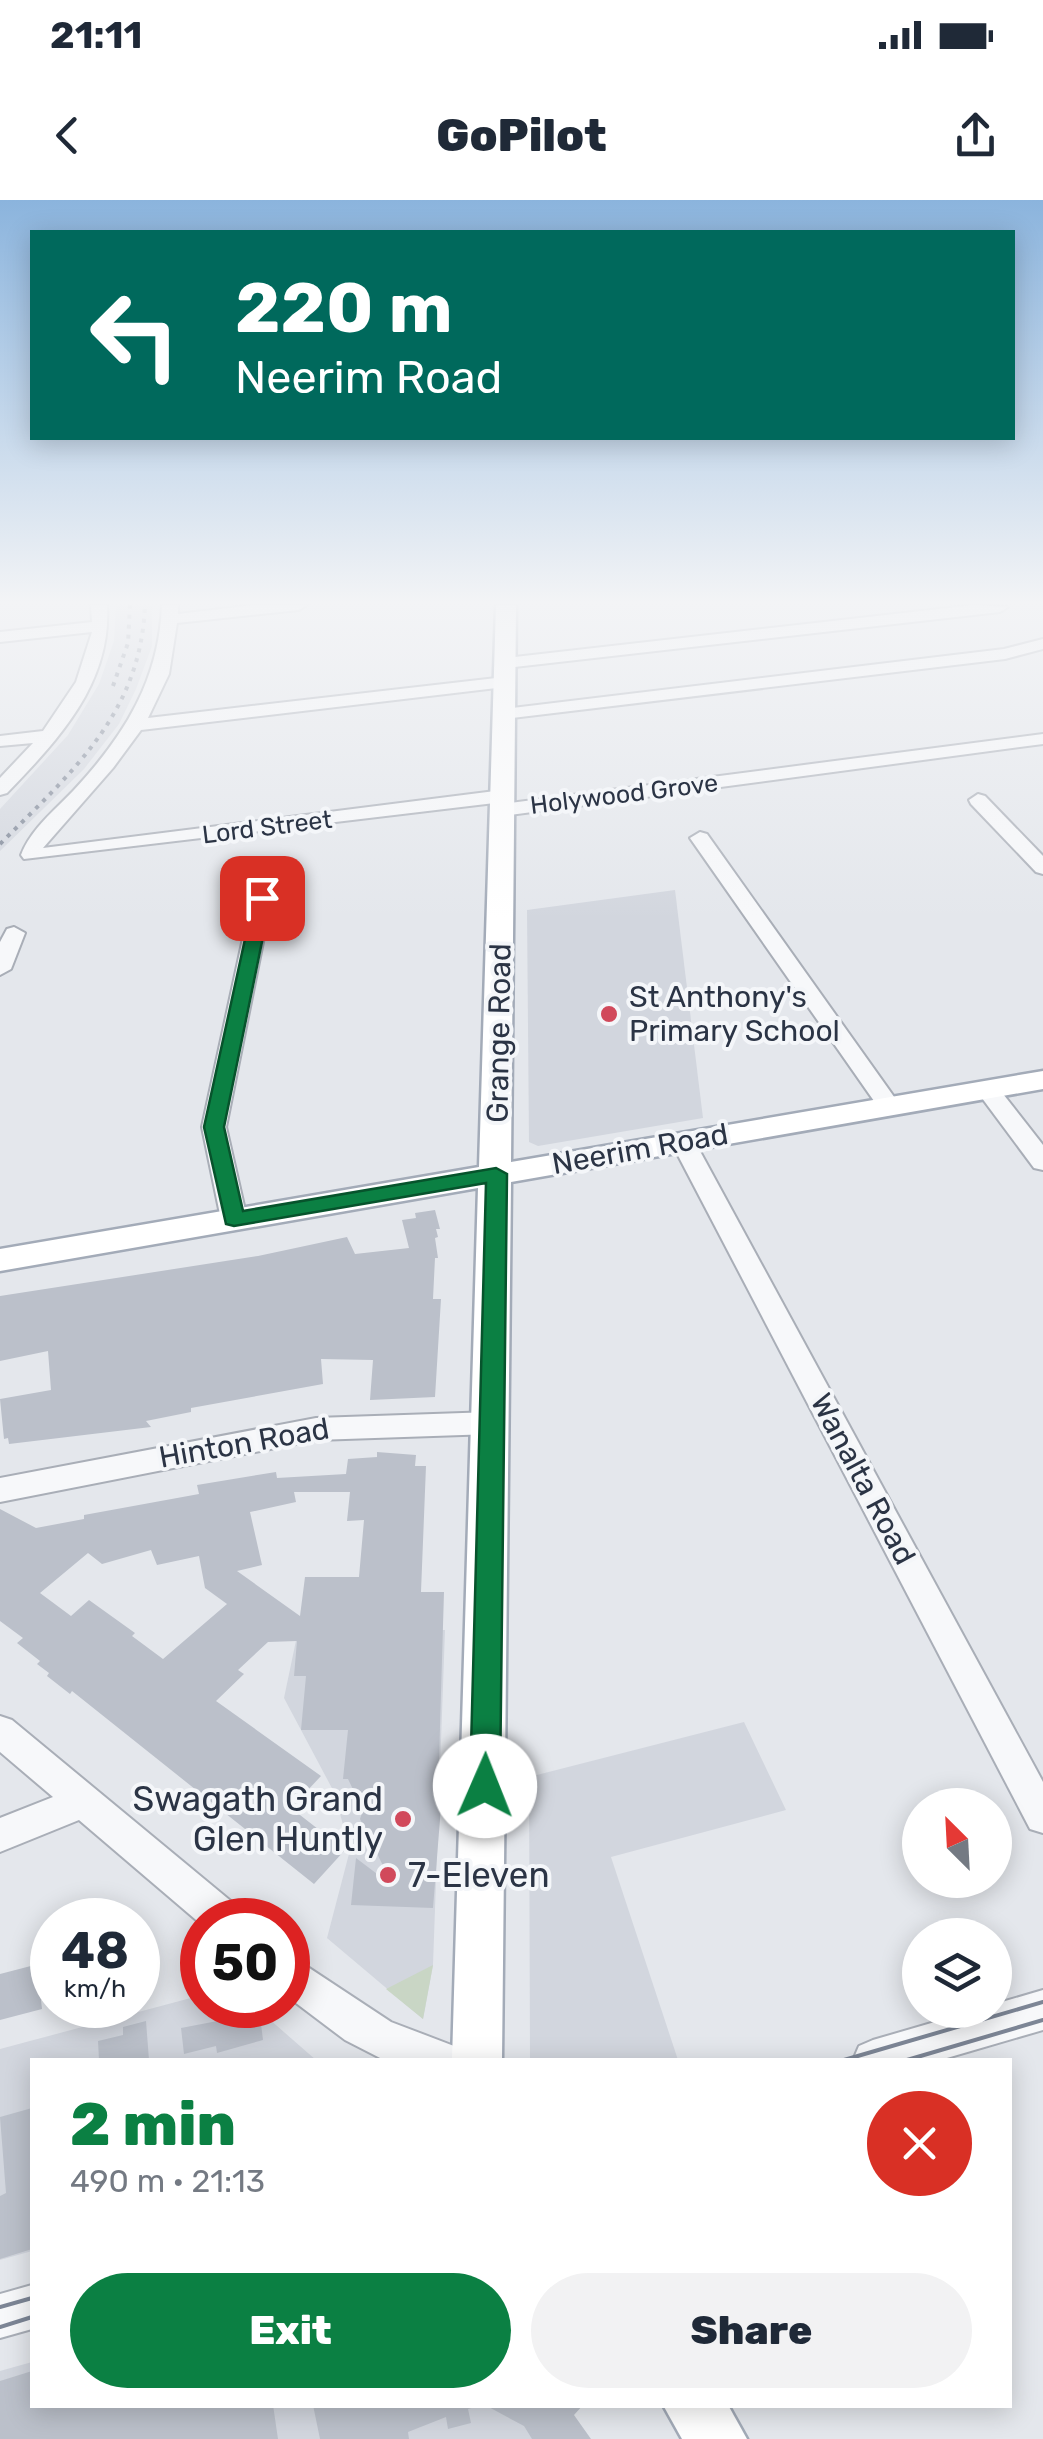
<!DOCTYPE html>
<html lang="en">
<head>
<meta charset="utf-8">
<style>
  body { margin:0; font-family:Rubik,sans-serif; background:#f2f2f3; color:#1f2937; height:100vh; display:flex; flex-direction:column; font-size:38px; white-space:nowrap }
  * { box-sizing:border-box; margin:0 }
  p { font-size:32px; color:#747a83 }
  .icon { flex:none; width:55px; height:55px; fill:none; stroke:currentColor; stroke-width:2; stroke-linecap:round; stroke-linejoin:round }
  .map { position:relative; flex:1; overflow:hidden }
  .drawer { position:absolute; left:30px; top:1858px; width:982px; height:350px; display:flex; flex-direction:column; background:#fff; border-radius:0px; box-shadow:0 5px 25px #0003 }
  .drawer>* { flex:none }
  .guide { position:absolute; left:30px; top:30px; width:985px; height:210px; border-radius:0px; box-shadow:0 5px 25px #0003; background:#00695c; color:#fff; overflow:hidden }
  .needle { width:65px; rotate:336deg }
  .tools { position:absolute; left:902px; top:1588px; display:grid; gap:20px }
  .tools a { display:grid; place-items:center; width:110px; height:110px; border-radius:50%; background:#fff; box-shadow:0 5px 25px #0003; font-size:50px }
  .speed { position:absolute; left:30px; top:1698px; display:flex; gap:20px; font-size:50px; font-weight:700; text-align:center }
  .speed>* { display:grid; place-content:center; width:130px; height:130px; border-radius:50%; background:#fff; box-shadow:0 5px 25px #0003; line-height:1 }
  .speed small { font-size:25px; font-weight:400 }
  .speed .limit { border:15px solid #d22; background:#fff; color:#111 }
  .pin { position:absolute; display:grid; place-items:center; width:85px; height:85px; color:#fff; margin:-42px; border-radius:20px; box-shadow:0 5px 15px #0006 }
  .me { position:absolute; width:110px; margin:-55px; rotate:1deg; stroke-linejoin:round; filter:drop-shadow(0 0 8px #0008) }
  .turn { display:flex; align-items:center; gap:35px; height:210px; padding:0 40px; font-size:45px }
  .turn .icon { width:130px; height:130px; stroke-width:2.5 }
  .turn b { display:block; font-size:70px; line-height:85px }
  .round { display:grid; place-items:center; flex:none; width:105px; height:105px; border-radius:52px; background:#f2f2f3 }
  .headline { display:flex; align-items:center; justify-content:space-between; height:170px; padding:0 40px }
  h1 { font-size:60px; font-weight:800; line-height:75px; color:#0b8043 }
  .action { display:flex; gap:20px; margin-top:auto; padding:20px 40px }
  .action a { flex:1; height:115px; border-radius:60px; background:#0b8043; color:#fff; font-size:40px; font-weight:800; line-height:115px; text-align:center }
  .action a+a { background:#f2f2f3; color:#1f2937 }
  .status { display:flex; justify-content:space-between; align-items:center; height:70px; padding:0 50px; background:#fff; direction:ltr }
  .status svg { height:28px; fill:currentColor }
  header { display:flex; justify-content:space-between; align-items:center; height:130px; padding:0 40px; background:#fff; font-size:45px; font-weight:800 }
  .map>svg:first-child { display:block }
  .built { fill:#d2d6de }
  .green { fill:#c9d6c5 }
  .building { fill:#bbc0ca; fill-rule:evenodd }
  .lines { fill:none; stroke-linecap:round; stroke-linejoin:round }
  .minor-casing { stroke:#a9aeb7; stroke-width:4 }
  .major-casing { stroke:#a3abb8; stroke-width:5 }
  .minor { fill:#f7f8fa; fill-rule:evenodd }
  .major { fill:#fff; fill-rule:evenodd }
  .tram { stroke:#7d8696; stroke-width:4 }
  .rail { stroke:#7d8696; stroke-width:4; stroke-dasharray:4 6; stroke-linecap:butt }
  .route { fill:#0b8043; stroke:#07532c; stroke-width:2.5 }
  .poi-dot { fill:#d1495b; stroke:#f4f6f9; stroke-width:4 }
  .labels { text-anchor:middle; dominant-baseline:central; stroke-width:8; stroke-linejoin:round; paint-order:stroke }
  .far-street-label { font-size:25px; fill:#2b3445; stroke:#f4f6f9 }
  .poi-label { font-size:30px; fill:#2b3445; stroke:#f4f6f9; text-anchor:start }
  .street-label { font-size:30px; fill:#2b3445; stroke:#f4f6f9 }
  .near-poi-label { font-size:35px; fill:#2b3445; stroke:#f4f6f9; text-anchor:end }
</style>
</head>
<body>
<div class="status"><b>21:11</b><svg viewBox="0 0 49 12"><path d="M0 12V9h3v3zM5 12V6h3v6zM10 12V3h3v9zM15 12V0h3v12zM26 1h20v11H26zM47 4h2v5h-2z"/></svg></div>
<header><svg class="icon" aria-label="back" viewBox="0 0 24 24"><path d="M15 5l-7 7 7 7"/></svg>GoPilot<svg class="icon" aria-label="share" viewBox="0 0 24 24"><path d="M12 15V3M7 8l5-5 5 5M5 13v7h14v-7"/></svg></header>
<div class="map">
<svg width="1043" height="2239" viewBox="0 0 1043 2239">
  <rect width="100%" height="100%" fill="#e4e7ec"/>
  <g class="built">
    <path d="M116,405H152V446L136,489L119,524L84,569L0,651V609L68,535L99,484L114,441Z"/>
    <path d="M675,690L703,918L538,946L529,942L527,710Z"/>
    <path d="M445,1430L433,1765L423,1819L327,1738L350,1650L334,1592L284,1498L298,1431Z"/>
    <path d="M744,1522L786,1610L611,1657L678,1860H530L529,1577Z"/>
    <path d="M202,1795V1805H253L316,1860H32V2051L0,2060V1849Z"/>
    <path d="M32,2162V2205H583L548,2239H0V2171Z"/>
  </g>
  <path class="green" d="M433,1765L423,1819L386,1789Z"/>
  <g class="building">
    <path d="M435,1010L440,1029H436L438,1037L435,1038L438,1058H435L433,1099H441L435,1197L370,1200L373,1160L321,1159L323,1184L191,1208V1212L146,1221L151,1227L9,1244L8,1238L4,1239L0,1199L51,1190L48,1151L0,1161V1096L258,1056L347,1037L355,1054L409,1048L402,1020L416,1018L415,1013Z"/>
    <path d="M377,1252L416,1255L415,1266H426L421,1392H444L438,1594H442L433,1708L351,1705L356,1658L393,1686L360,1619L363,1610L348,1579H343L348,1530H301L306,1476H294L297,1441L268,1442L238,1470L244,1474L216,1501L321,1576L291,1608L345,1650L314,1684L72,1491L70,1494L47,1476L49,1473L37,1464L40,1461L17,1443L23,1438L0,1421V1309L36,1328L84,1319V1315L199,1294L197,1285L276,1272L277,1278L346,1274L348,1259L377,1257ZM294,1292H350L347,1321L364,1320L359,1377H305L300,1416L237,1371L262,1365L250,1312L296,1302ZM151,1350L157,1365L199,1356L205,1388L227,1404L163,1459L132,1436L135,1433L89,1400L71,1416L40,1393L88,1353L102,1364Z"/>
    <path d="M50,1761L52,1796L41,1800L42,1809L0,1820V1774Z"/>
    <path d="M260,1816L263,1840L217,1853L216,1846L184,1854L181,1828L228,1819L229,1824Z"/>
    <path d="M146,1821L149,1860H99L98,1841L123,1835V1827Z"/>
    <path d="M32,1908V2049L0,2059V1996L6,1993L0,1917Z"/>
    <path d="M32,2171V2205H273L278,2239H0V2181Z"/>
    <path d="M313,2205H474L475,2207L468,2209L471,2223L448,2229L446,2217L408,2232L409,2239H320Z"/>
    <path d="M485,2205H583L574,2215L591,2239H532L524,2226Z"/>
  </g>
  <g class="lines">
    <g class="minor-casing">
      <g id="minor">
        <path d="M91,405H107C112,484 57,541 7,593L0,595V578L33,543L0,546V536L43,531L76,482L92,432L0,442V432L92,422Z"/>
        <path d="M162,405H178V414L254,405H307L299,410L177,423L169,474L148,518L505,477L513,482L505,487L141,530L113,568L43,648L503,590L512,596L503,602L24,659L21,655C31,629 55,610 74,590C125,535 159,480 162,405Z"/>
        <path d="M974,405L1008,407L1000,412L505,468L497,463L505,458Z"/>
        <path d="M1043,439V449L1005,459L504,519L495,514L504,509L1004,449Z"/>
        <path d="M1043,534V544L503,616L493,610L503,604Z"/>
        <path d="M978,594L985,596L1043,656V674L1036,672L971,604L969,600Z"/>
        <path d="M700,632L707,634L897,901L901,906L897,911H881L690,638Z"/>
        <path d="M262,691L272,697L226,927L247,1019L234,1028L221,1019L202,927L252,697Z"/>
        <path d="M14,727L25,733L11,769L0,775V742L7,729Z"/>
        <path d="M988,883L996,885L1043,945V970L1034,968L976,890Z"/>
        <path d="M683,934L695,942L1043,1582V1633L1030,1629L671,942Z"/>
        <path d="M492,1212L502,1215L507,1223L502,1231L492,1234L316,1240L0,1302V1278L316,1218Z"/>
        <path d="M0,1516L12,1520L238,1707L244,1720H202V1725L79,1620L0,1652V1618L53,1597L0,1552Z"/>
        <path d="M288,1754L391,1822L454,1846L460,1860H384L345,1840L288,1797Z"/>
        <path d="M1043,1790V1830L940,1860H853L859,1846L873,1840L976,1810H995V1804Z"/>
        <path d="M32,2085V2129L0,2138V2094Z"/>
      </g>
    </g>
    <g class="major-casing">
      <g id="major">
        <path d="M496,405H516L511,962L1043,871V889L511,982L502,1860H452L478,988L0,1071V1049L479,967Z"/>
        <path d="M663,2205H728L747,2239H682Z"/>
      </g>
    </g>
    <use href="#minor" class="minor"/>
    <use href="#major" class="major"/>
    <g class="tram">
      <path d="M844,1860L1043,1802"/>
      <path d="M907,1860L1043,1820"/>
      <path d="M0,2107L32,2098"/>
      <path d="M0,2127L32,2117"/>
    </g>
    <g class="rail">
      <path d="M113,486L128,443L130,405"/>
      <path d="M0,644C72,572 141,513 145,405"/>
    </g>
  </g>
  <linearGradient id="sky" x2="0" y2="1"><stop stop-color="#8bb4dd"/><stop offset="0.56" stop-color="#f3f4f6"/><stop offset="1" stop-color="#f3f4f6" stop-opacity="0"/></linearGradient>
  <rect width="1043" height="719" fill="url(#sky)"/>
  <path class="route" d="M262,692L271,698L224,927L243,1011L496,968L507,974L500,1586L495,1596L485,1600L475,1596L470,1586L486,983L234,1026L226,1024L204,927L254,698Z"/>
  <g class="poi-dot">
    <circle cx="609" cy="814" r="10"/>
    <circle cx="403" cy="1619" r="10"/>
    <circle cx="388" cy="1675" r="10"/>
  </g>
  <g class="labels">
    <g class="far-street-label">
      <text transform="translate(624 594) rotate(-7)">Holywood Grove</text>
      <text transform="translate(267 627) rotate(-7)">Lord Street</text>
    </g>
    <g class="poi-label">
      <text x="629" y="797">St Anthony's<tspan x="629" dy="34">Primary School</tspan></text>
    </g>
    <g class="street-label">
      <text transform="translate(499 833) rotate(-89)">Grange Road</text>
      <text transform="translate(640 949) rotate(-10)">Neerim Road</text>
      <text transform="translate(244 1243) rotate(-10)">Hinton Road</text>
      <text transform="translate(863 1279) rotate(62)">Wanalta Road</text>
    </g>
    <g class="near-poi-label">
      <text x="383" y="1599">Swagath Grand<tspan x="383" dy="40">Glen Huntly</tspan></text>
      <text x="408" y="1675" text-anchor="start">7-Eleven</text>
    </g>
  </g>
</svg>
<div class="tools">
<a><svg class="needle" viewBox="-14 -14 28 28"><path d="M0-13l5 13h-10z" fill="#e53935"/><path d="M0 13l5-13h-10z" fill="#747a83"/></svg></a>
<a><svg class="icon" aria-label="layers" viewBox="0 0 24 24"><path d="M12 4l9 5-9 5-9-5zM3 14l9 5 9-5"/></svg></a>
</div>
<div class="speed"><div>48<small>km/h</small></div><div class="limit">50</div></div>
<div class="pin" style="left:262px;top:698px;background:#d93025"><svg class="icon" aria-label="arrive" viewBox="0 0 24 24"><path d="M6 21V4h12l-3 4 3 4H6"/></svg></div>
<svg class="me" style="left:485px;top:1586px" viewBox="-20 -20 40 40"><circle r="19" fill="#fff"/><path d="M0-13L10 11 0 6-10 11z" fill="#0b8043"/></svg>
<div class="guide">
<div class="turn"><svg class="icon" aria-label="left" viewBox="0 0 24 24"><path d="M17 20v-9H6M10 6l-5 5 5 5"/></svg><div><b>220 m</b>Neerim Road</div></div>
</div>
<section class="drawer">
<div class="headline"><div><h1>2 min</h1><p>490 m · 21:13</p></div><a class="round" style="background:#d93025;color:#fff"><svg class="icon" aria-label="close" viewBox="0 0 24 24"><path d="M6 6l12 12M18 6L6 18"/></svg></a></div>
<div class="action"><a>Exit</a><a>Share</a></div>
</section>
</div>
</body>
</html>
